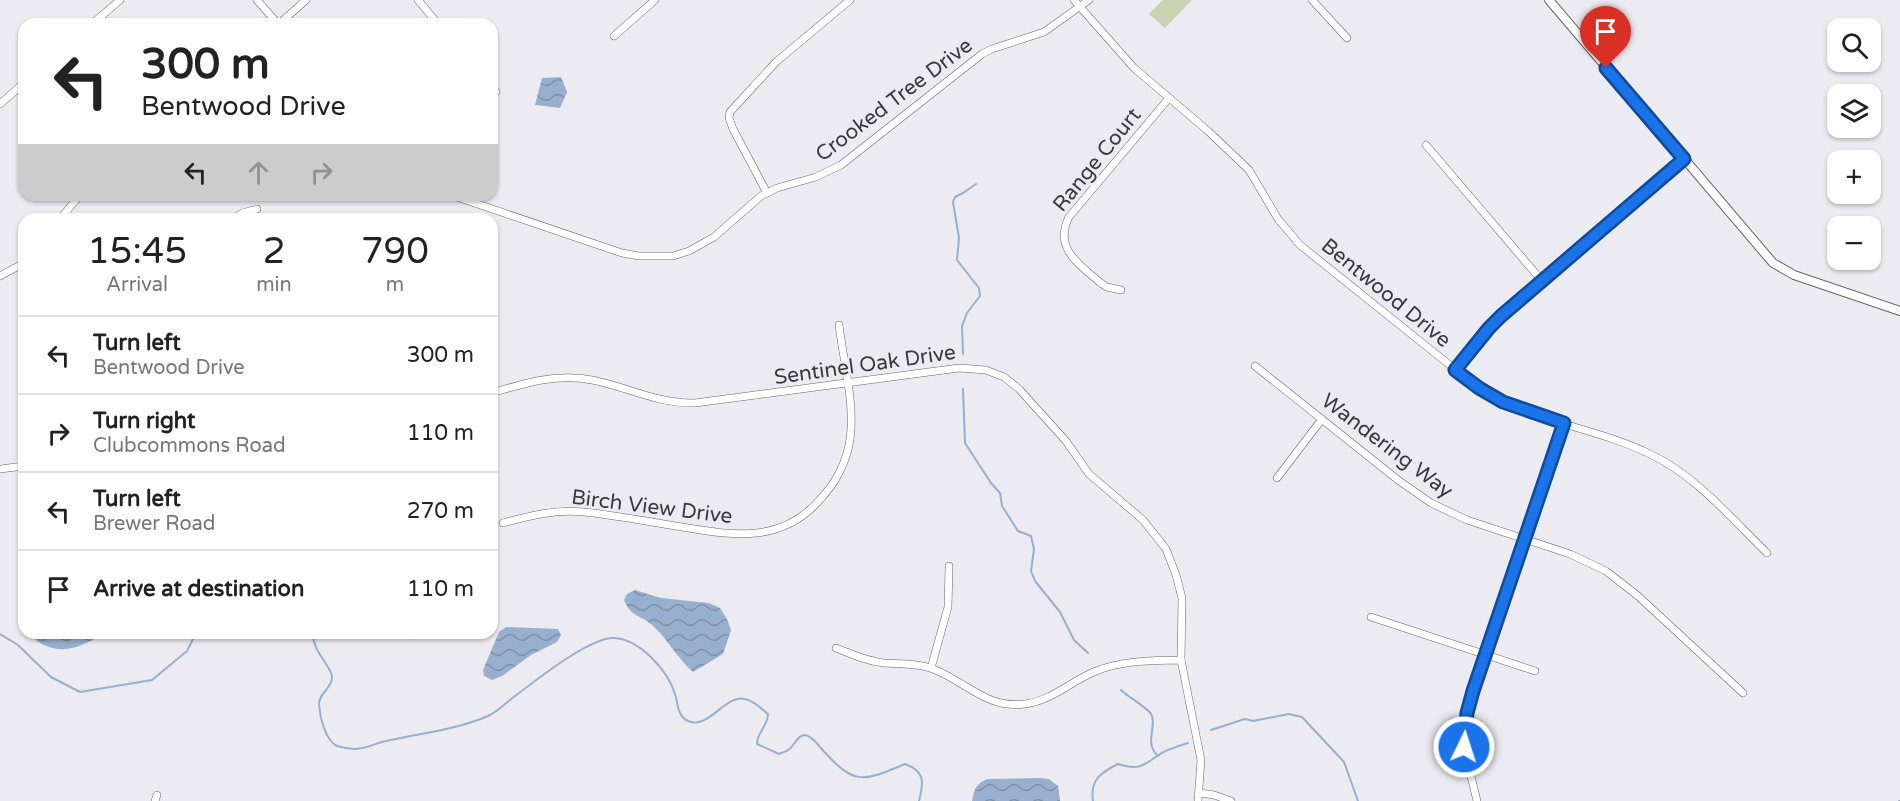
<!DOCTYPE html>
<html lang="en">
<head>
<meta charset="utf-8">
<style>
  body { margin:0; font-family:"Varela Round",sans-serif; background:#f6f6f6; color:#222; height:100vh; display:flex; flex-direction:column; font-size:22px; white-space:nowrap }
  * { box-sizing:border-box; margin:0 }
  p { font-size:20px; color:#767676 }
  .icon { flex:none; width:33px; height:33px; fill:none; stroke:currentColor; stroke-width:2; stroke-linecap:round; stroke-linejoin:round }
  .map { position:relative; flex:1; overflow:hidden }
  .panel { position:absolute; left:18px; top:213px; width:480px; height:426px; display:flex; flex-direction:column; background:#fff; border-radius:18px; box-shadow:0 2px 4px #0004 }
  .panel>* { flex:none }
  .hud { position:absolute; left:18px; top:18px; width:480px; height:183px; border-radius:18px; box-shadow:0 2px 4px #0004; background:#fff; color:#222; overflow:hidden }
  .controls { position:absolute; left:1827px; top:18px; display:grid; gap:12px }
  .controls a { display:grid; place-items:center; width:54px; height:54px; border-radius:12px; background:#fff; box-shadow:0 2px 4px #0004; font-size:30px }
  .pin { position:absolute; display:grid; place-items:center; width:51px; height:51px; color:#fff; margin:-62px -26px; border-radius:50% 50% 50% 0; rotate:-45deg; box-shadow:0 0 6px #0007 }
  .pin .icon { rotate:45deg }
  .me { position:absolute; width:66px; margin:-33px; rotate:4deg; stroke-linejoin:round; filter:drop-shadow(0 0 4px #0008) }
  .turn { display:flex; align-items:center; gap:21px; height:126px; padding:0 24px; font-size:27px }
  .turn .icon { width:78px; height:78px; stroke-width:2.5 }
  .turn b { display:block; font-size:42px; line-height:51px }
  .lanes { display:flex; align-items:center; height:57px; padding:0 24px; background:#0003; justify-content:center; gap:30px; direction:ltr }
  .lanes .off { opacity:.35 }
  .eta { display:flex; justify-content:space-evenly; align-items:center; height:102px; text-align:center }
  .eta b { font-size:36px; font-weight:600; line-height:42px }
  ul { padding:0; list-style:none }
  li { display:flex; align-items:center; gap:18px; height:78px; padding:0 24px; border-top:2px solid #e0e0e0 }
  li div { flex:1 }
  li b { display:block; font-size:22px }
  li em { font-style:normal }
  .map>svg:first-child { display:block }
  .garden { fill:#c8d4b1 }
  .water { fill:url(#water-waves) }
  .lines { fill:none; stroke-linecap:round; stroke-linejoin:round }
  .stream { stroke:#98b0ce; stroke-width:2 }
  .minor-casing { stroke:#646469; stroke-width:8 }
  .tertiary-casing { stroke:#646469; stroke-width:10 }
  .minor { stroke:#fff; stroke-width:7 }
  .tertiary { stroke:#fff; stroke-width:8 }
  .route-casing { stroke:#114b97; stroke-width:15 }
  .route { stroke:#1a73e8; stroke-width:10 }
  .labels { text-anchor:middle; dominant-baseline:central; stroke-width:5; stroke-linejoin:round; paint-order:stroke }
  .street-label { font-size:21px; fill:#3a3a3c; stroke:#ecebf1 }
</style>
</head>
<body>
<div class="map">
<svg width="1900" height="801" viewBox="0 0 1900 801">
  <defs>
    <pattern id="water-waves" width="16" height="10" patternUnits="userSpaceOnUse" patternTransform="scale(1.5)"><rect width="16" height="10" fill="#98b0ce"/><path d="M0 5q4-4 8 0t8 0" fill="none" stroke="#7d90a8"/></pattern>
  </defs>
  <rect width="100%" height="100%" fill="#ecebf1"/>
  <path class="garden" d="M1163,0H1192L1165,28L1149,14Z"/>
  <g class="water">
    <path d="M561,77L567,92L560,108L535,105L542,78Z"/>
    <path d="M635,590L661,598L709,603L720,608L727,619L731,630L723,654L693,672C677,658 667,638 652,625C639,614 631,617 624,600L627,594Z"/>
    <path d="M506,627L558,629L561,635L557,642L531,655L502,676L492,680L484,676L483,670L499,632Z"/>
    <path d="M27,633H103C76,652 52,657 27,633Z"/>
    <path d="M1039,778L1049,779L1058,786L1060,801H972C974,789 976,784 987,779Z"/>
  </g>
  <g class="lines">
    <g class="stream">
      <path d="M963,354L962,326L967,313L980,296L979,288L957,260L959,238L953,202L955,197L963,193L976,184"/>
      <path d="M963,389L965,443L991,483L1000,493L1002,506L1018,531L1031,536L1034,549L1031,571L1035,581L1060,612L1074,640L1088,653"/>
      <path d="M313,633C312,652 333,667 332,678C332,688 318,694 319,705C320,717 325,740 337,746C341,747 351,749 355,749C365,749 376,743 386,741C420,733 456,730 488,716C495,713 503,706 510,700C531,684 589,637 614,638C640,639 668,671 675,694C678,703 677,716 688,721C709,730 725,694 745,699C754,701 761,708 768,714C768,726 757,732 757,744L779,754C782,752 786,752 788,750C794,747 797,735 805,735C811,736 816,742 820,747C854,785 860,783 905,764C925,771 924,782 919,801"/>
      <path d="M0,634L18,645L51,677L80,692L152,680L187,651L196,633"/>
      <path d="M1121,690C1127,696 1149,709 1151,714C1158,726 1143,742 1158,756"/>
      <path d="M1211,730L1245,719L1253,721L1289,714L1302,717L1344,762L1358,801"/>
      <path d="M1093,801C1090,780 1100,773 1118,764C1137,770 1142,767 1157,756C1165,750 1178,746 1188,743"/>
      <path d="M1899,801H1900"/>
    </g>
    <g class="minor-casing">
      <g id="minor">
        <path d="M257,0L278,24"/>
        <path d="M418,0L438,24"/>
        <path d="M1074,0L1134,68L1208,131L1249,170L1278,219L1300,245L1456,370C1470,382 1484,393 1501,401C1549,424 1604,431 1652,455C1697,477 1731,518 1767,553"/>
        <path d="M1312,0L1347,38"/>
        <path d="M92,24L120,0"/>
        <path d="M279,24L306,0"/>
        <path d="M614,36L655,0"/>
        <path d="M492,87L496,92"/>
        <path d="M0,104L24,83"/>
        <path d="M1426,145L1542,281"/>
        <path d="M767,193L733,129L729,118L730,112L776,62L850,0"/>
        <path d="M451,195L622,253L639,256H673L689,251L714,237L761,196L777,188L816,177L841,165L982,54L992,49L1044,32L1089,0"/>
        <path d="M60,219L80,195"/>
        <path d="M233,219L242,213L257,209"/>
        <path d="M0,276L24,263"/>
        <path d="M1121,290L1107,287L1102,284C1080,265 1053,249 1069,217L1169,98"/>
        <path d="M1255,366L1398,480L1431,503L1467,520L1570,554L1606,571L1638,596L1743,693"/>
        <path d="M1456,370L1489,328L1501,316L1684,159"/>
        <path d="M492,393C525,383 557,373 592,380C628,387 658,404 695,403L959,368L986,370L1004,377L1019,389L1066,441L1089,474L1143,520L1166,549L1176,575L1182,598L1181,660L1201,760L1198,801"/>
        <path d="M0,469L24,466"/>
        <path d="M1277,478L1322,419"/>
        <path d="M503,523C529,516 556,509 583,512C616,515 649,522 682,527C736,536 785,544 824,495C840,477 850,453 851,429C853,397 843,358 839,325"/>
        <path d="M1371,617L1535,671"/>
        <path d="M409,633L410,635"/>
        <path d="M836,648C851,654 866,661 884,663C900,664 918,663 933,669C967,682 986,709 1025,704C1053,700 1071,681 1096,671C1123,660 1153,661 1181,660"/>
        <path d="M931,668L948,607L949,566"/>
        <path d="M1200,793L1214,795L1231,801"/>
        <path d="M155,801L157,795"/>
        <path d="M1477,801L1464,747L1467,713L1564,424"/>
      </g>
    </g>
    <g class="tertiary-casing">
      <path id="tertiary" d="M1549,0L1773,263L1794,275L1900,311"/>
    </g>
    <use href="#minor" class="minor"/>
    <use href="#tertiary" class="tertiary"/>
  </g>
  <g class="lines">
    <g class="route-casing">
      <path id="route" d="M1464,747L1467,713L1473,691L1564,423L1503,402L1479,388L1455,370L1489,328L1501,316L1684,159L1606,68"/>
    </g>
    <use href="#route" class="route"/>
  </g>
  <g class="labels">
    <g class="street-label">
      <text transform="translate(894 100) rotate(-37)">Crooked Tree Drive</text>
      <text transform="translate(1097 160) rotate(-51)">Range Court</text>
      <text transform="translate(1386 293) rotate(39)">Bentwood Drive</text>
      <text transform="translate(865 365) rotate(-8)">Sentinel Oak Drive</text>
      <text transform="translate(1387 446) rotate(37)">Wandering Way</text>
      <text transform="translate(652 507) rotate(7)">Birch View Drive</text>
    </g>
  </g>
</svg>
<div class="controls">
<a><svg class="icon" aria-label="search" viewBox="0 0 24 24"><circle cx="10" cy="10" r="6"/><path d="M15 15l6 6"/></svg></a>
<a><svg class="icon" aria-label="layers" viewBox="0 0 24 24"><path d="M12 4l9 5-9 5-9-5zM3 14l9 5 9-5"/></svg></a>
<a>+</a>
<a>−</a>
</div>
<div class="pin" style="left:1606px;top:68px;background:#d93025"><svg class="icon" aria-label="arrive" viewBox="0 0 24 24"><path d="M6 21V4h12l-3 4 3 4H6"/></svg></div>
<svg class="me" style="left:1464px;top:747px" viewBox="-20 -20 40 40"><circle r="17" fill="#1a73e8" stroke="#fff" stroke-width="3"/><path d="M0-11L8 9 0 5-8 9z" fill="#fff"/></svg>
<div class="hud">
<div class="turn"><svg class="icon" aria-label="left" viewBox="0 0 24 24"><path d="M17 20v-9H6M10 6l-5 5 5 5"/></svg><div><b>300 m</b>Bentwood Drive</div></div>
<div class="lanes"><svg class="icon" aria-label="left" viewBox="0 0 24 24"><path d="M17 20v-9H6M10 6l-5 5 5 5"/></svg><svg class="icon off" aria-label="ahead" viewBox="0 0 24 24"><path d="M12 20V5M6 11l6-6 6 6"/></svg><svg class="icon off" aria-label="right" viewBox="0 0 24 24"><path d="M7 20v-9h11M14 6l5 5-5 5"/></svg></div>
</div>
<section class="panel">
<div class="eta">
<div><b>15:45</b><p>Arrival</p></div>
<div><b>2</b><p>min</p></div>
<div><b>790</b><p>m</p></div>
</div>
<ul>
<li><svg class="icon" aria-label="left" viewBox="0 0 24 24"><path d="M17 20v-9H6M10 6l-5 5 5 5"/></svg><div><b>Turn left</b><p>Bentwood Drive</p></div><em>300 m</em></li>
<li><svg class="icon" aria-label="right" viewBox="0 0 24 24"><path d="M7 20v-9h11M14 6l5 5-5 5"/></svg><div><b>Turn right</b><p>Clubcommons Road</p></div><em>110 m</em></li>
<li><svg class="icon" aria-label="left" viewBox="0 0 24 24"><path d="M17 20v-9H6M10 6l-5 5 5 5"/></svg><div><b>Turn left</b><p>Brewer Road</p></div><em>270 m</em></li>
<li><svg class="icon" aria-label="arrive" viewBox="0 0 24 24"><path d="M6 21V4h12l-3 4 3 4H6"/></svg><div><b>Arrive at destination</b></div><em>110 m</em></li>
</ul>
</section>
</div>
</body>
</html>
